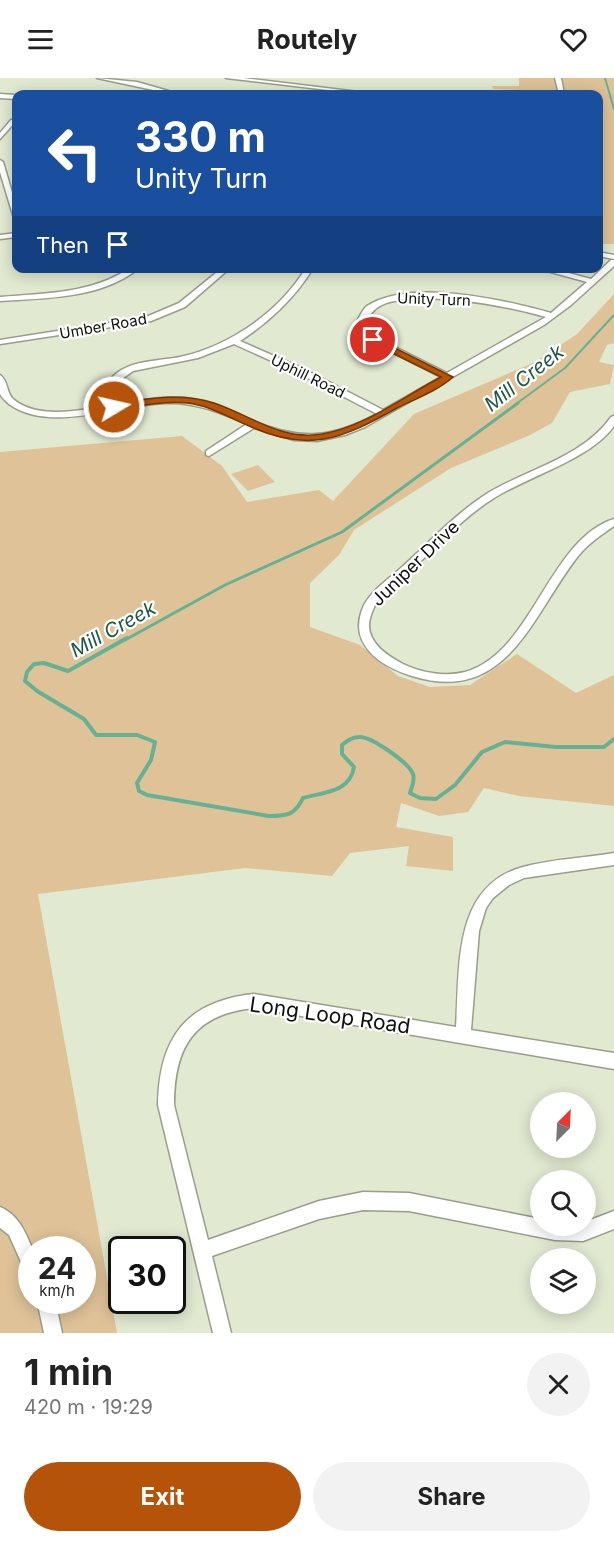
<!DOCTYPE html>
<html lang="en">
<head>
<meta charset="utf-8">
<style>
  body { margin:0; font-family:Inter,sans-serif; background:#f2f2f2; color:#222; height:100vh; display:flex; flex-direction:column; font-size:22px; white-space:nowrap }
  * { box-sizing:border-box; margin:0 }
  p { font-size:20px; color:#767676 }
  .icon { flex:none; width:33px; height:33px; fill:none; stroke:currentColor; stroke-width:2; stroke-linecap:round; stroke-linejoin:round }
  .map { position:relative; height:1255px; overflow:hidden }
  .panel { display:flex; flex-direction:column; background:#fff; flex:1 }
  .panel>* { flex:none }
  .hud { position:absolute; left:12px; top:12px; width:591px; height:183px; border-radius:12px; box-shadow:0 3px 15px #0003; background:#1a4fa0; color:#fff; overflow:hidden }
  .needle { width:39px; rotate:24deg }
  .buttons { position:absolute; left:530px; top:1014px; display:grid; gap:12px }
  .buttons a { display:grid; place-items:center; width:66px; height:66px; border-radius:50%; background:#fff; box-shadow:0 3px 15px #0003; font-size:30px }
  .speed { position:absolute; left:18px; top:1158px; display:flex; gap:12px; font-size:30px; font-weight:700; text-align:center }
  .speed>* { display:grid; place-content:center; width:78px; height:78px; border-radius:50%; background:#fff; box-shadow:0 3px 15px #0003; line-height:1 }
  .speed small { font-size:15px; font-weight:400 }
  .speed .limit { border:3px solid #111; border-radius:9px; background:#fff; color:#111 }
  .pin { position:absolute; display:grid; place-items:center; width:51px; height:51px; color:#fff; margin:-26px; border:3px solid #fff; border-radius:50%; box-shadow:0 2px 6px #0007 }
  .me { position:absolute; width:66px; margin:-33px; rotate:81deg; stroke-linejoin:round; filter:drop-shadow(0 0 4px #0008) }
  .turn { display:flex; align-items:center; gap:21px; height:126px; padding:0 24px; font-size:27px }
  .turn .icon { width:78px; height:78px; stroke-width:2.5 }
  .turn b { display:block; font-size:42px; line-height:51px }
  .then { display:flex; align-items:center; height:57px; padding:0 24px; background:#0003; gap:12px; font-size:22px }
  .round { display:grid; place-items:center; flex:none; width:63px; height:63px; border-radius:32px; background:#f2f2f2 }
  .overview { display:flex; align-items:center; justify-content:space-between; height:102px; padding:0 24px }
  h1 { font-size:36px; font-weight:700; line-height:45px }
  .button { display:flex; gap:12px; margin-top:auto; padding:12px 24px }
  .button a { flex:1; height:69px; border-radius:36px; background:#b45309; color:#fff; font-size:24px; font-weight:700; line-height:69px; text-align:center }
  .button a+a { background:#f2f2f2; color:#222 }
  header { display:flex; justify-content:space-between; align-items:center; height:78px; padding:0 24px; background:#fff; font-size:27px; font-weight:700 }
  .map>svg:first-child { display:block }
  .green { fill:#dfc298; fill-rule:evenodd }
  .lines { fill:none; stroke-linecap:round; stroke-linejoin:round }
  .stream-far2 { stroke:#64b293; stroke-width:2 }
  .stream-far1 { stroke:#64b293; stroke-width:3 }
  .stream { stroke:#64b293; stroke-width:4 }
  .minor-casing { stroke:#989e89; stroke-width:3 }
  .minor { fill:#fff; fill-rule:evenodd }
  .route { fill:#b45309; stroke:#753606; stroke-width:1.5 }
  .labels { text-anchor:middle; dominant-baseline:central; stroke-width:4.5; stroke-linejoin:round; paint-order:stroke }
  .far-street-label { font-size:15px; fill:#0f110a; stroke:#fff }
  .street-label { font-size:18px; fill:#0f110a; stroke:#fff }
  .water-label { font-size:20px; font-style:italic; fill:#1c5943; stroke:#fff }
  .near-street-label { font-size:21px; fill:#0f110a; stroke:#fff }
</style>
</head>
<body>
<header><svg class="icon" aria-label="menu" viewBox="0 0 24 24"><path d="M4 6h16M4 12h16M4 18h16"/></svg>Routely<svg class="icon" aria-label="heart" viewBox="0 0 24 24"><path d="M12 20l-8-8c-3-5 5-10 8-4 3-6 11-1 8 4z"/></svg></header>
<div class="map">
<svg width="614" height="1255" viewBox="0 0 614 1255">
  <rect width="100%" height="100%" fill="#e1e9d1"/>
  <g class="green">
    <path d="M519,0H614V166H602L599,168L598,16H550L544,13L493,11L492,8H519Z"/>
    <path d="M614,216V265L607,267L599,284L614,287L610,306L570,314L552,345L528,358L451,390L354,452L339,477L310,505V549L360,567L398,598L430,609L470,607L517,576L576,615L614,597V728L519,718L484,710L468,734L439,738L401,725L396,749L453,759V793L406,788L409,768L350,775L332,798L245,790L38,816L117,1255H0V374L182,358L222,388L247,424L319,412L333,423L414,336L535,284L577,256ZM32,1172H82V1222H32Z"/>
    <path d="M258,387L275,404L248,413L231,396Z"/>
  </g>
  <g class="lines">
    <g class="stream-far2">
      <path d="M605,0L614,31"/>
      <path d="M516,326L565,290L614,237"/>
    </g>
    <path class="stream-far1" d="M125,562L225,507L342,454L518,325"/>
    <path class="stream" d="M127,560L68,593L44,585L34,586L27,594L25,603L37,613L84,641L96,657H137L155,664L151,682L137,705L139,713L147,717L269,738C287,738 295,737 303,720C325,714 350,714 354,689L342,676V667C347,663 352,659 359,659C371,658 409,685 413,696C415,702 412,709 410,715L420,720L436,721L455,707L482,674L505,664L556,669H604L614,661"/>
    <g class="minor-casing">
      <g id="minor">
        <path d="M97,0L137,4L179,16H172Z"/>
        <path d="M226,0H243L375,16H362Z"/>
        <path d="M555,0H561L564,16H559Z"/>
        <path d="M0,16L16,17V21L0,20Z"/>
        <path d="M11,42L16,43L0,61V55Z"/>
        <path d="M0,82L3,84L16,128V139L13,137L0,94Z"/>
        <path d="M16,155V159L0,161V157Z"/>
        <path d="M598,174L614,177V181L598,178Z"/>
        <path d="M611,182H614V188L571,227L544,247L365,349L345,357L317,363L294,362L254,350L209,378L206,377V373L247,346C221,335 196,324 167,325C121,326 50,356 9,326C6,323 2,320 0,316C0,311 0,303 0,297C8,302 6,314 13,321C38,342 80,332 109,328C106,314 105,304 117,295C134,282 160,283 180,279C230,268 279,234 306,190H313C296,219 268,245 240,263L304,291L383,332L441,299L361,259L355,248C358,242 362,232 367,228C409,200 505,222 551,235L587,204L536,190H550L591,201ZM414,220C459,220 503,227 546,239L447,295L367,255L363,248C376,223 388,224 414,220ZM234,266L298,295L377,336C332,360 300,363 253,343C233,334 213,325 192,321C167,317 142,322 118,326L114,312L118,304L133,293L198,280Z"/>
        <path d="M130,190H139C101,221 46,220 0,223V219C45,215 91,216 130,190Z"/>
        <path d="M222,190H230L185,229L151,243L0,266V262L146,239L179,225Z"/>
        <path d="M614,338V348C591,381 529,398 494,420C462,440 437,469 409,494C398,504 384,513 376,525C373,531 369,541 369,547C369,566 388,578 403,586C422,595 445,599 465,594C533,575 548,462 614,441V448C601,457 589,465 579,477C532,536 508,628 412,598C393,592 371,582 362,562C357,551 359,538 364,527C373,511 389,501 402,489C430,464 456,435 488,415C528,391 583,379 611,339Z"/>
        <path d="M614,775V787L524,800L509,807L493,820L486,830L479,853L471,952L614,975V991L254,930C194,936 174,969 174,1027L208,1162L319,1123L363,1114L409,1115L540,1141V1148H585V1144L614,1133V1151L583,1163L555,1162L409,1133L363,1132L319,1141L212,1178L231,1255H213L158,1027C159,960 186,923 254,916L456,949C460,891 452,808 523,789C552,781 584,780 614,775Z"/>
        <path d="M0,1129C19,1137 25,1154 33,1172H32V1198L26,1195L9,1157L0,1150Z"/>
        <path d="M37,1222H55L62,1255H44Z"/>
      </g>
    </g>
    <use href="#minor" class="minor"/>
  </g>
  <path class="route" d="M370,261H377L453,299C439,312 415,321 397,330C342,361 308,376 247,347C228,339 208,327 187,325C163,323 138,328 114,332L109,329L114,326C147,321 181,314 214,325C250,337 281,363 322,356C364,349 403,319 441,299L370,264Z"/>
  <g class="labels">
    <g class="far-street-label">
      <text transform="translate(434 221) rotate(2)">Unity Turn</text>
      <text transform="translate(103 248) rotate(-10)">Umber Road</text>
      <text transform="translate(308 298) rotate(26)">Uphill Road</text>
    </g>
    <g class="street-label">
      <text transform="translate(415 485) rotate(-44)">Juniper Drive</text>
    </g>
    <g class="water-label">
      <text transform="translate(524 300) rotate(-38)">Mill Creek</text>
      <text transform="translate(113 551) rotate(-29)">Mill Creek</text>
    </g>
    <g class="near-street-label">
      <text transform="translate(330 937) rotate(8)">Long Loop Road</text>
    </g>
  </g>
</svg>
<div class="buttons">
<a><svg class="needle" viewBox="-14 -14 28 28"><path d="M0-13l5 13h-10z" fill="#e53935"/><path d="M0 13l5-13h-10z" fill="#767676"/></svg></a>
<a><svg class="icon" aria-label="search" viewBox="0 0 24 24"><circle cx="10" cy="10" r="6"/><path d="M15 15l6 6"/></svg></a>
<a><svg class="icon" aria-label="layers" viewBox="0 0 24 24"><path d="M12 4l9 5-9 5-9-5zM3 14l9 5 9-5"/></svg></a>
</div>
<div class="speed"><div>24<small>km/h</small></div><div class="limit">30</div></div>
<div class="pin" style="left:373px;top:262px;background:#d93025"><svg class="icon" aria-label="arrive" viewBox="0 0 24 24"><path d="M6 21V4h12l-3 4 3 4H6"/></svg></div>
<svg class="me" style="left:114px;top:329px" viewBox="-20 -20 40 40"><circle r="17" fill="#b45309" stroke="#fff" stroke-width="3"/><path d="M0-11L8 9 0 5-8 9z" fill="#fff"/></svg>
<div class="hud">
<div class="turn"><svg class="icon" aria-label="left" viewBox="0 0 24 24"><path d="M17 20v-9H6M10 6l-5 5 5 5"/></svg><div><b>330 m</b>Unity Turn</div></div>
<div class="then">Then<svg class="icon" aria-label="arrive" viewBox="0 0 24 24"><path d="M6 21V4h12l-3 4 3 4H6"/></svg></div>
</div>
</div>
<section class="panel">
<div class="overview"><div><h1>1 min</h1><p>420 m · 19:29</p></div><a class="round"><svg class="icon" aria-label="close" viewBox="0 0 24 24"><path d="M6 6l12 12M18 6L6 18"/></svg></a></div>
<div class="button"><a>Exit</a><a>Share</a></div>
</section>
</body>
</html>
